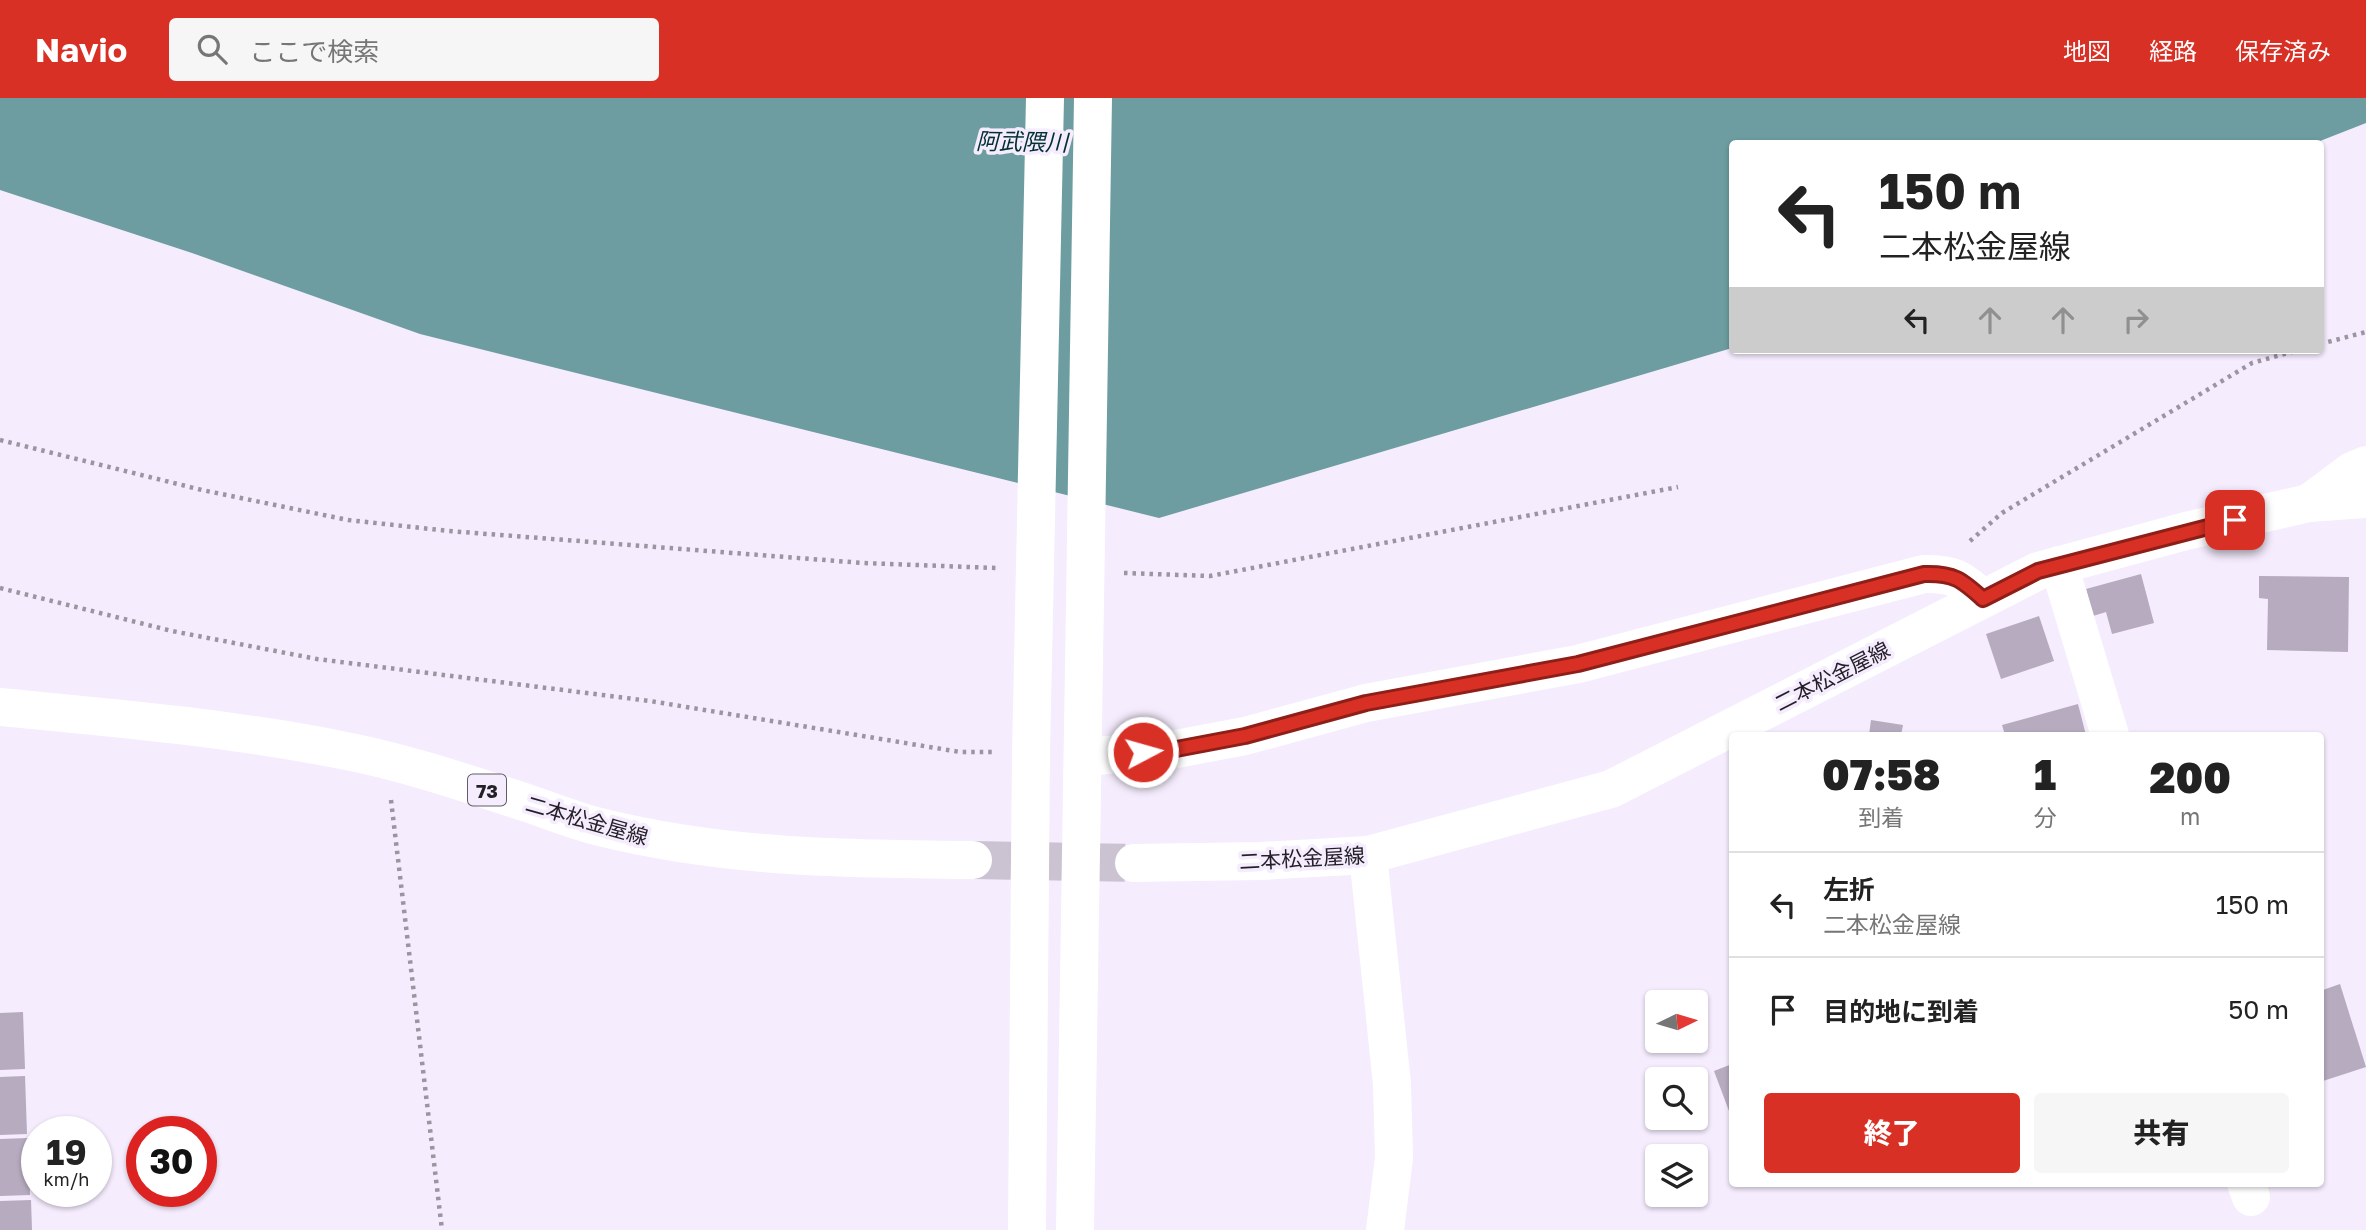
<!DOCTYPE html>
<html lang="ja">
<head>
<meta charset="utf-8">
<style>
  body { margin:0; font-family:"Golos Text","Noto Sans JP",sans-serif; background:#f6f6f6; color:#222; height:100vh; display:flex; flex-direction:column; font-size:26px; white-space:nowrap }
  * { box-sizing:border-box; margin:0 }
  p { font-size:23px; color:#767676 }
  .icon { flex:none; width:38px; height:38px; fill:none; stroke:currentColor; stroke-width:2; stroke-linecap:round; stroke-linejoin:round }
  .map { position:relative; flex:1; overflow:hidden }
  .sheet { position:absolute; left:1729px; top:634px; width:595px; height:455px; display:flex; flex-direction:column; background:#fff; border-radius:7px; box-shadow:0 2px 5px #0004 }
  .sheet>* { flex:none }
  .banner { position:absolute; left:1729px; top:42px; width:595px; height:214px; border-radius:7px; box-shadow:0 2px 5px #0004; background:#fff; color:#222; overflow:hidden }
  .needle { width:46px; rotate:85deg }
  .tools { position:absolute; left:1645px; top:892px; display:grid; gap:14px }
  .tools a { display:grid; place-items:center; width:63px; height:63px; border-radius:7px; background:#fff; box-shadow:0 2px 5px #0004; font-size:35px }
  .speed { position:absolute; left:21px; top:1018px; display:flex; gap:14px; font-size:35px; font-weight:700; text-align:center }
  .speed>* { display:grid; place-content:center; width:91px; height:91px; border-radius:50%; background:#fff; box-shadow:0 2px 5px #0004; line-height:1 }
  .speed small { font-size:18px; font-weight:400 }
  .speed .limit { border:10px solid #d22; background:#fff; color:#111 }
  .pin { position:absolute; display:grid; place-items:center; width:60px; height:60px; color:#fff; margin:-30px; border-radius:14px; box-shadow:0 4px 10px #0006 }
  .me { position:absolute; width:77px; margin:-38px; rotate:84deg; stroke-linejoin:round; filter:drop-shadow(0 0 5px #0008) }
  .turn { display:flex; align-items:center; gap:24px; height:147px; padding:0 35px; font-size:32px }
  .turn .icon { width:91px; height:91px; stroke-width:2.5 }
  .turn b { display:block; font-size:49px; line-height:60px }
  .lanes { display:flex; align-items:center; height:66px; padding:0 35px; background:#0003; justify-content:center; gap:35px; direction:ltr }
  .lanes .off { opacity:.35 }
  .eta { display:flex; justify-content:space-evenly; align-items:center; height:119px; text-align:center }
  .eta b { font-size:42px; font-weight:800; line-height:49px }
  .action { display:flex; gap:14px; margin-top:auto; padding:14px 35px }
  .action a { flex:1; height:80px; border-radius:7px; background:#d93025; color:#fff; font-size:28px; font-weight:800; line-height:80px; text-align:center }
  .action a+a { background:#f6f6f6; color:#222 }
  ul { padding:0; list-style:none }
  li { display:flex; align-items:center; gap:21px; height:105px; padding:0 35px; border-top:2px solid #e0e0e0 }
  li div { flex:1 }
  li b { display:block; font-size:26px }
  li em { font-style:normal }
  header { display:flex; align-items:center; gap:42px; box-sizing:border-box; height:98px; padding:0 35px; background:#d93025; color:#fff }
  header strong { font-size:33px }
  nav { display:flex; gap:38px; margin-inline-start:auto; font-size:24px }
  .search { width:490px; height:63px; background:#f6f6f6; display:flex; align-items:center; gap:18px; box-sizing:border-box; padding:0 24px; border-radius:7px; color:#767676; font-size:26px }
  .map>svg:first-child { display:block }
  .water { fill:#6d9da0 }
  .building { fill:#b6abbf }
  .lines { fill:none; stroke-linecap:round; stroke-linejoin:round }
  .primary-tunnel { stroke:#cbc3d2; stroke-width:38; stroke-dasharray:38 19; stroke-linecap:butt }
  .path { stroke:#9b94a1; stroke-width:4.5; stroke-dasharray:3.5 5; stroke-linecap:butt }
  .minor { stroke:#fff; stroke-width:38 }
  .tertiary { stroke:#fff; stroke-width:38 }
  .primary { stroke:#fff; stroke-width:38 }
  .route-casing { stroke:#8d1f18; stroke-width:18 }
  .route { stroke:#d93025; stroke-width:12 }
  .labels { text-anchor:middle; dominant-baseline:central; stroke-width:7; stroke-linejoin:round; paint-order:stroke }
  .shield { fill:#f5ecfd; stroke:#625c67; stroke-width:2 }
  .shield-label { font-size:19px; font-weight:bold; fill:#231f27 }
  .street-label { font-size:21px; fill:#231f27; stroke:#f5ecfd }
  .water-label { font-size:23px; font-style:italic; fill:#003033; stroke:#f5ecfd }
</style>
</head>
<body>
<header>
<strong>Navio</strong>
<div class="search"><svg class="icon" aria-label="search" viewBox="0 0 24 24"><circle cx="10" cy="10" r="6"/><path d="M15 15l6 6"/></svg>ここで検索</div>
<nav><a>地図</a><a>経路</a><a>保存済み</a></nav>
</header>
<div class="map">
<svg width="2366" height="1132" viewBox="0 0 2366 1132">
  <rect width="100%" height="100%" fill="#f5ecfd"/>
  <path class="water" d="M0,0H2366V25L2315,45L1732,46V250L1159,420L420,236L192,155L0,92Z"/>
  <g class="building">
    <path d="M2141,476L2154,525L2112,536L2106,514L2093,518L2086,491Z"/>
    <path d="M2259,478L2349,479L2348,554L2267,552L2268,501L2259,500Z"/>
    <path d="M2039,518L2054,563L2001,581L1986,536Z"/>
    <path d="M2078,606L2086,637H2005L2002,627Z"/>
    <path d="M1871,622L1903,627L1901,637H1869Z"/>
    <path d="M2340,886L2366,969L2320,984V893Z"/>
    <path d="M23,914L25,971L0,972V915Z"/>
    <path d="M1732,966V1021L1714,973Z"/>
    <path d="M25,978L27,1036L0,1037V979Z"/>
    <path d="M28,1040L30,1097L0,1098V1041Z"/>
    <path d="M31,1102L32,1132H0V1103Z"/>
  </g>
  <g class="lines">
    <path class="primary-tunnel" d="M973,762L1134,765"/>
    <g class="path">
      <path d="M2320,246L2366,234"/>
      <path d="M0,342L202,392L348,422L449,433L863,465L996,470"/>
      <path d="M1970,443L2002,415L2252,265L2299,252"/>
      <path d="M1124,475L1210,478L1678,389"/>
      <path d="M0,490L172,533L317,561L650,603L960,654H992"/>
      <path d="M391,702L442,1132"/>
    </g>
    <g class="minor">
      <path d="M2309,405L2352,373L2366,367"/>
      <path d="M2059,467L2110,637"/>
      <path d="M1083,659L1171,652L1245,638L1366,605L1578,566L1924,476C1954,475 1962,482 1983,501"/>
      <path d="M2246,1085L2251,1099"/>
    </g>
    <g class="tertiary">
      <path d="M1368,757L1392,986L1394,1060L1385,1132"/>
      <path d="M1027,1132L1031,655L1045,0"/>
      <path d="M1075,1132L1093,0"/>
    </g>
    <g class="primary">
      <path d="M0,609C116,620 232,630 346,653C407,665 466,685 524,704C549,712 574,723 600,729C724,760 846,761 973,762"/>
      <path d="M1134,765L1261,763L1368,757L1611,691L2038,473L2186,433L2309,405L2366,401"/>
    </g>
  </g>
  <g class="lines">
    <g class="route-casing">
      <path id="route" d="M1143,654L1171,652L1245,638L1366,605L1578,566L1924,476C1954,475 1962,482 1983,501L2038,473L2235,422"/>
    </g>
    <use href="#route" class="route"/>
  </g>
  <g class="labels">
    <rect class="shield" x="468" y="676.5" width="38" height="31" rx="5"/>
    <g class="shield-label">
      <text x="487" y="692">73</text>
    </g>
    <g class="street-label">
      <text transform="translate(1832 578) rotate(-27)">二本松金屋線</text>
      <text transform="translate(587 722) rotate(16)">二本松金屋線</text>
      <text transform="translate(1302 760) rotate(-3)">二本松金屋線</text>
    </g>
    <g class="water-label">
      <text transform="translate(1022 43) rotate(1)">阿武隈川</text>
    </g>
  </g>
</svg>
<div class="tools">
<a><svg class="needle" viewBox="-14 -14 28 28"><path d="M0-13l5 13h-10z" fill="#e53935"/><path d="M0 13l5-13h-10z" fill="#767676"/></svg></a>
<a><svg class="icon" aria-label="search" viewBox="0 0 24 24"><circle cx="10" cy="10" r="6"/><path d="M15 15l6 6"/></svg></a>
<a><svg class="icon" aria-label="layers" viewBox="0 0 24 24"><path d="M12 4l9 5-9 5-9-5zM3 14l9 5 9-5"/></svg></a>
</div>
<div class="speed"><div>19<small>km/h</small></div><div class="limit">30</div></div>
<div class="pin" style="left:2235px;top:422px;background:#d93025"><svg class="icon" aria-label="arrive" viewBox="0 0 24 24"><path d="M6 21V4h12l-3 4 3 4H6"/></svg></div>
<svg class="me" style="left:1143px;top:654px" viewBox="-20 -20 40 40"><circle r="17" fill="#d93025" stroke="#fff" stroke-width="3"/><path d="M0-11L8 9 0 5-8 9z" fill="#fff"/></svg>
<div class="banner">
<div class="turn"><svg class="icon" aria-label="left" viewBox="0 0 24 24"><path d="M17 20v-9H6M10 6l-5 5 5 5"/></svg><div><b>150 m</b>二本松金屋線</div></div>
<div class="lanes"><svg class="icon" aria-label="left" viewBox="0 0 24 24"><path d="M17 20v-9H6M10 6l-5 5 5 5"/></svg><svg class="icon off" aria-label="ahead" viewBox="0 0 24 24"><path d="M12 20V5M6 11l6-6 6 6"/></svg><svg class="icon off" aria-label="ahead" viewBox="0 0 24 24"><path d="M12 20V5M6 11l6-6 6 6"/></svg><svg class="icon off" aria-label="right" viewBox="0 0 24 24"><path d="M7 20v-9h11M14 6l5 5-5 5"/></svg></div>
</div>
<section class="sheet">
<div class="eta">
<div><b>07:58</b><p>到着</p></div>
<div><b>1</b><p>分</p></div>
<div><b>200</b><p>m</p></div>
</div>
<ul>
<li><svg class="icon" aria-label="left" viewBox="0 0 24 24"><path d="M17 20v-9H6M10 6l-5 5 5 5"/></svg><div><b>左折</b><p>二本松金屋線</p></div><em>150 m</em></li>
<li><svg class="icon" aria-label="arrive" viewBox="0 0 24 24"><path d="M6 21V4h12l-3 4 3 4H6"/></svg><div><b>目的地に到着</b></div><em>50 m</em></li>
</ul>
<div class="action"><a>終了</a><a>共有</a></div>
</section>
</div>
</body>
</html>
